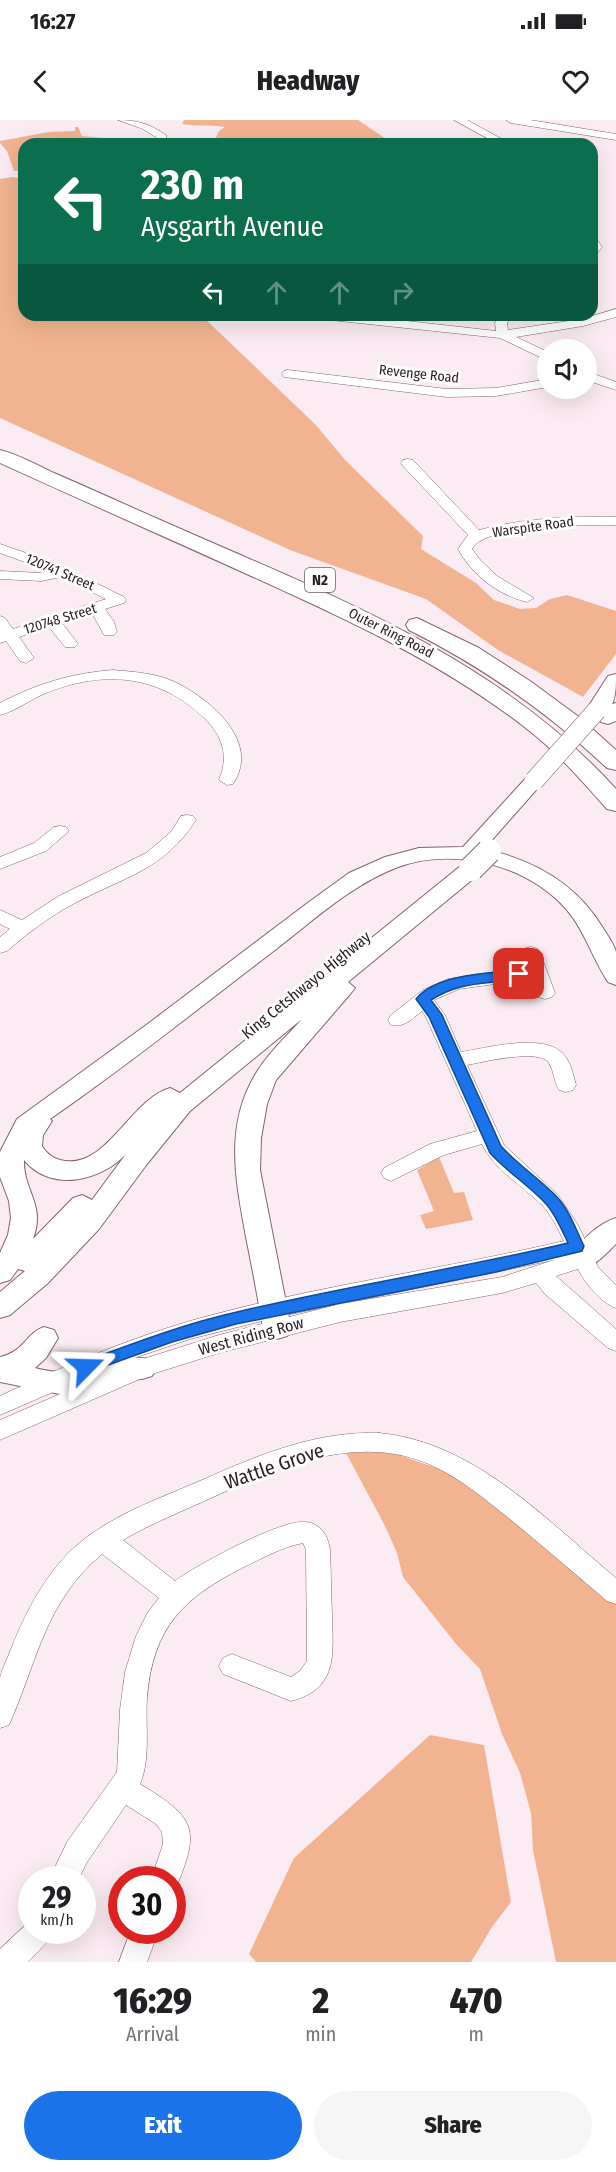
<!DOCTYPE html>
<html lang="en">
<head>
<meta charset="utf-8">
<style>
  body { margin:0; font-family:"Fira Sans Condensed",sans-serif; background:#f6f6f6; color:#202124; height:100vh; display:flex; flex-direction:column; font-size:22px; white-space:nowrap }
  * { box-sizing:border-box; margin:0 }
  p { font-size:20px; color:#757577 }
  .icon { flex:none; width:33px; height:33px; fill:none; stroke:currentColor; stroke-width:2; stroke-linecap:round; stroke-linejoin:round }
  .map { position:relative; height:1842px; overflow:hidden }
  .panel { display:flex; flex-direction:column; background:#fff; flex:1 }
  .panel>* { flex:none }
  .banner { position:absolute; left:18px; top:18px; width:580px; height:183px; border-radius:18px; box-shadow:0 6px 24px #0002; background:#0b6e4f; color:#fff; overflow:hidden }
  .tools { position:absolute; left:537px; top:219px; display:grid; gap:12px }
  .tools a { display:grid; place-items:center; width:60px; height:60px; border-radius:50%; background:#fff; box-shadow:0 6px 24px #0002; font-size:30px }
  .speed { position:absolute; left:18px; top:1746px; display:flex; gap:12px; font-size:30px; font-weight:700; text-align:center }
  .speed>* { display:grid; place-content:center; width:78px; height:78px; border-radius:50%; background:#fff; box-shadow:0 6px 24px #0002; line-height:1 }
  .speed small { font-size:15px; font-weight:400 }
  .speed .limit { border:9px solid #d22; background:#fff; color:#111 }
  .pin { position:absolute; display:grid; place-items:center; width:51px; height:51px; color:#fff; margin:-26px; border-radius:12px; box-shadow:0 3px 9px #0006 }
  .me { position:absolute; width:66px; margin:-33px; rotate:68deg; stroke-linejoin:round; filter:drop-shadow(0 0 4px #0008) }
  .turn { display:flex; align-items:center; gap:21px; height:126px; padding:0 24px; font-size:27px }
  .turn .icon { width:78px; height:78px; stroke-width:2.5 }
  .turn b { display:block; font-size:42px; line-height:51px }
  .lanes { display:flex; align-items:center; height:57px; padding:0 24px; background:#0003; justify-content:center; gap:30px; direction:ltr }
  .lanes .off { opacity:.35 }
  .eta { display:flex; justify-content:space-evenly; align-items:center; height:102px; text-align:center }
  .eta b { font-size:36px; font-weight:800; line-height:42px }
  .cta { display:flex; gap:12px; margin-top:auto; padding:12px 24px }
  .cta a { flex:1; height:69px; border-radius:36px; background:#1a73e8; color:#fff; font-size:24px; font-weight:800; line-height:69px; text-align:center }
  .cta a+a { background:#f6f6f6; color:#202124 }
  .status { display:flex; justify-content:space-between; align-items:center; height:42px; padding:0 30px; background:#fff; direction:ltr }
  .status svg { height:16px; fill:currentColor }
  header { display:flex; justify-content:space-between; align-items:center; height:78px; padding:0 24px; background:#fff; font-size:27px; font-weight:800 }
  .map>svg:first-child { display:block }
  .green { fill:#f2b490 }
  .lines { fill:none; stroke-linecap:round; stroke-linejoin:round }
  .minor-casing { stroke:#846372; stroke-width:1 }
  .major-casing { stroke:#846372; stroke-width:2 }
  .highway-casing { stroke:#846372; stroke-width:2 }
  .minor { fill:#fff; fill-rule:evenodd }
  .major { fill:#fff; fill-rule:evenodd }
  .highway { fill:#fff; fill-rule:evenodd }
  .major-bridge-far1-casing { stroke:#846372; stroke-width:20; stroke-linecap:butt }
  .major-bridge-casing { stroke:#846372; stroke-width:26; stroke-linecap:butt }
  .major-bridge-far1 { stroke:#fff; stroke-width:19 }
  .major-bridge { stroke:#fff; stroke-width:24 }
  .route { fill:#1a73e8; stroke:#114b97; stroke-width:1.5 }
  .labels { text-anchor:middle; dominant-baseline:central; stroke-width:6; stroke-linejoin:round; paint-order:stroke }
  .far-street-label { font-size:14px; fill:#2a1d23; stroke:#fdfdfd }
  .shield { fill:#fdfdfd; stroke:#696064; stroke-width:1.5 }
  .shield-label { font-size:15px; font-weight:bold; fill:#2a1d23 }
  .street-label { font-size:16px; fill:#2a1d23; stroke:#fdfdfd }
  .near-street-label { font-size:20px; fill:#2a1d23; stroke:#fdfdfd }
</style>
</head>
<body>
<div class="status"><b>16:27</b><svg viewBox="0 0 49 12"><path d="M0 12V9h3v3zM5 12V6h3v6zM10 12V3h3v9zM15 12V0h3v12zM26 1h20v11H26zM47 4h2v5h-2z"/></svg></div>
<header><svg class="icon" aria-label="back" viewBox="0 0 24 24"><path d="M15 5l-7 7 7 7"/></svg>Headway<svg class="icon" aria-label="heart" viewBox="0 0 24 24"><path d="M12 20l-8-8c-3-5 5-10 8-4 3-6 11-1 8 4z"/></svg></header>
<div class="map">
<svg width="616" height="1842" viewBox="0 0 616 1842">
  <rect width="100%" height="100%" fill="#fbebf2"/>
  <g class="green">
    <path d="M184,0H358L389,21L388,24H213L219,11L225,7C210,4 196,7 182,4Z"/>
    <path d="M75,7H78L82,16L103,18L89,20L87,23L81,24H24V51H14L7,31L0,23V21L49,12L75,11Z"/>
    <path d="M12,57L24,59V195H201L316,305L345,340L423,416L421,429L476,463L494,480L520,489L536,488L550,479L567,475L616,491V534L583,577L498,530L426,479L290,430L0,298V59Z"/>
    <path d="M439,1037L454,1073L464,1072L473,1100L426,1109L420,1095L434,1091L417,1050Z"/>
    <path d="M382,1329L445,1351L504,1391L616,1484V1842H556L533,1730L531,1693L520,1653L502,1614L480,1549L456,1524L403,1457L397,1433L385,1406L346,1333Z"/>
    <path d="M430,1615L484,1625L511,1782L492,1807L471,1842H256L249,1834L294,1738Z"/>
  </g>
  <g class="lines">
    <g class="minor-casing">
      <g id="minor">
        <path d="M118,0C137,0 150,4 166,15L167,24H157V18L143,9Z"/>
        <path d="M454,0H467L511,24H498Z"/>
        <path d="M506,0H530L616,14V20L511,3Z"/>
        <path d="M592,117L596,118L602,127L596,135L592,136Z"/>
        <path d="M616,189V197L583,206L516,217L548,232V241L500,218L321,199L315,195H354L496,211L495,203L500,195H512L507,203L508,210L582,199Z"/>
        <path d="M288,250L447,269L496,268L548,259V267L496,276L447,277L284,257L282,254L284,251Z"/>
        <path d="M586,251L616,262V270L586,260Z"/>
        <path d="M408,339L413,340L479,410C524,398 570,396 616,397V405C588,405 486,403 472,429L481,441L497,456L534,478L527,482C498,475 472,455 458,429L468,415L403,346L401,343L403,340Z"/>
        <path d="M0,424L58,444L124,477L126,480L124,483L105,489L114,502L117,512L114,515H104L92,493L62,503L78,524L75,527H65L49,507L19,517L34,538L26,543L20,541L6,521L0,523V496L5,498L13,509L106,479L61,457L41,461L0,459V451L41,453L49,451L0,433Z"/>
        <path d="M113,550C134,552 157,553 177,563C211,580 261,622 233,664L227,665L219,660C229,636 223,616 204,598C159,554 103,550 46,573C31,579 16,591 0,595V583C36,564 72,553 113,550Z"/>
        <path d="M187,695L193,696L196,700C164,750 124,757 75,783C50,796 28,813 7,831L0,833V817L10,809L0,804V790L22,800L59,776L146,733L171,712L181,696Z"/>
        <path d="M60,706L66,707L69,711L46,731L0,749V737L34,723L54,707Z"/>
        <path d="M531,827L538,829L540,833L555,873L552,877L545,879L538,877L531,859L459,869L434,880L445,895L461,932C487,928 538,914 560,931C570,938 573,954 576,965L573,970L566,972L559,970C554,962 554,951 549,943C540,928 483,942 467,945L504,1025L558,1075L578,1105L598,1147L616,1165V1188C601,1183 585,1163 578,1149L556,1156L616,1209V1231L608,1228L545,1174L536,1163L502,1173L340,1202L219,1233L149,1255L0,1320V1300L134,1242L219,1215L340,1184L502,1157L554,1140L286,1195L190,1219L125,1241L0,1295V1276C62,1247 125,1220 190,1201C313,1166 440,1150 564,1121C558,1109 551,1094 542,1085C522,1065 494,1050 482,1024L444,1035L391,1061L384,1058L381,1053L384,1048L430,1024L477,1011L426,897L422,891C412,899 404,908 391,905L388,900L391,895L423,870L448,859L527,847L522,833L524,829Z"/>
        <path d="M379,1313C475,1322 546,1400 616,1458V1484L607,1481C575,1454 543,1426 510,1399C485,1379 460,1358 431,1345C358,1312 280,1347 213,1377C183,1391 152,1403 123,1420L175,1461C195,1446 281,1399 305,1402C321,1403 328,1416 330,1430C331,1452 331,1474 332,1495C333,1535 338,1569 291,1581L223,1554L219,1546L223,1538L232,1534L291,1557L300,1551L307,1541L306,1430L303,1423C282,1427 263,1438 244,1447C183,1478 153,1507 147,1578C145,1605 151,1639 140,1664C196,1698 201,1709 175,1770L172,1771V1760H151L163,1724L162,1712L156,1704L126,1685L87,1742L78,1760H49L67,1722L117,1652L120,1590L125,1552L136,1516L148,1492L159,1478L102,1434C44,1483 38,1540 9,1605L0,1608C0,1592 0,1574 0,1558C2,1548 8,1538 11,1529C29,1484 53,1439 94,1412C129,1388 171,1374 209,1357C263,1333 319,1311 379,1313Z"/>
        <path d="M32,1799V1810H53L49,1820L28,1842H0V1829Z"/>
        <path d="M131,1810H159L147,1842H119Z"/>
      </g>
    </g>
    <g class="major-casing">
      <g id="major">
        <path d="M616,583V601L608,604L601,602L598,598C603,591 607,585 616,583Z"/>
        <path d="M534,655L541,657L544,661L484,729C534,740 576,763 603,808C607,815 614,824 616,832C616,842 616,854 616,865L608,862C584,824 583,796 541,767C502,740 444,730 398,747C351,765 314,800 275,830C200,887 127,946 50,999L52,1001L43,1015L42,1026C46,1033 53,1038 60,1040C106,1052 129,980 170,968L180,973L463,744L471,742L479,744L482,749L479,754L348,862L355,868L351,873L276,960L267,984L261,1018L260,1050L291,1208L287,1216L277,1219L267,1216L263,1208C258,1178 252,1147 246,1117C236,1062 224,1007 255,955C267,934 286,917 302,899L190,991L147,1044L99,1109L48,1163L10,1195L0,1198V1172L25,1151L18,1149L10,1160L0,1163V1133L8,1115L11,1098L9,1081L0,1057V1032L17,999L149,903L309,782L349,753L385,737L419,728L463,727L527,657ZM126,1034L92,1080L82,1075L73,1078L33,1119C46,1084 23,1071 24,1040C51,1073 101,1061 126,1034Z"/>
        <path d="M616,1098V1124C603,1136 592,1152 573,1146L569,1139C577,1123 599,1103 616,1098Z"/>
        <path d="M44,1207L54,1210L58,1218L46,1238L35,1248C50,1252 66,1254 82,1250C107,1245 126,1232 152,1240L156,1248L152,1256L142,1259L123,1260L83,1273L65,1275L0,1262V1237C24,1232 26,1213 44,1207Z"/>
      </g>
    </g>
    <g class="highway-casing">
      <g id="highway">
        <path d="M0,330C19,335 37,345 54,353C89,368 124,384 158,399C322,472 493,533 616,669V691L607,689C582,661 557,632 527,609C443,543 346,499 249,455C166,417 83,381 0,343Z"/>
        <path d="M417,498L479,528L530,561L579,597L616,630V650L607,648C547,592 483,547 409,510L406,505L409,500Z"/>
        <path d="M616,554C616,567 616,578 610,589L602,591L594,589L590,584L608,556Z"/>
      </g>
    </g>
    <use href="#minor" class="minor"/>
    <use href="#major" class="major"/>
    <use href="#highway" class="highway"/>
    <g class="major-bridge-far1-casing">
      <path id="major-bridge-far1" d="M534,661L597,590"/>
    </g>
    <g class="major-bridge-casing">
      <path id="major-bridge" d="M471,749L489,731"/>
    </g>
    <use href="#major-bridge-far1" class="major-bridge-far1"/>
    <use href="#major-bridge" class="major-bridge"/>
  </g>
  <path class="route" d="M519,850L525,854L523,857C489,866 464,859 431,880L442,895L501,1026C518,1045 540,1059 557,1077C570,1091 576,1110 584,1126L582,1131L496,1152L236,1204L172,1222L86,1253L80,1252L78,1247L80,1243C132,1224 183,1204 237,1192C346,1166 458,1149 568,1123C562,1110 556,1096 547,1085C530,1066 507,1052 490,1033L429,897L416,879C435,854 490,853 519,850Z"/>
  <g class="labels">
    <g class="far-street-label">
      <text transform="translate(419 254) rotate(6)">Revenge Road</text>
      <text transform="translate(533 407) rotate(-8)">Warspite Road</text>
      <text transform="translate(60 452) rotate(23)">120741 Street</text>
      <text transform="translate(60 499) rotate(-17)">120748 Street</text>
      <text transform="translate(391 513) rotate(27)">Outer Ring Road</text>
    </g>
    <rect class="shield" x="305" y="448" width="30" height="24" rx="4.5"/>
    <g class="shield-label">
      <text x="320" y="460">N2</text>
    </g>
    <g class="street-label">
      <text transform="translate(306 865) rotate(-39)">King Cetshwayo Highway</text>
      <text transform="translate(251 1216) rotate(-15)">West Riding Row</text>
    </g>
    <g class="near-street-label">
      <text transform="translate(274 1346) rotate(-19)">Wattle Grove</text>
    </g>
  </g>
</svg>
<div class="tools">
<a><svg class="icon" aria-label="sound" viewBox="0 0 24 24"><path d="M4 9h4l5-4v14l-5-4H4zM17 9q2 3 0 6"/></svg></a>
</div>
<div class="speed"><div>29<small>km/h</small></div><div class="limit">30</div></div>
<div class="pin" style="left:519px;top:854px;background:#d93025"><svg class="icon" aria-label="arrive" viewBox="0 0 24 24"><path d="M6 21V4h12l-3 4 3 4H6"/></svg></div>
<svg class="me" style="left:86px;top:1247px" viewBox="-20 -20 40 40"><path d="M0-17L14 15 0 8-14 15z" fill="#1a73e8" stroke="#fff" stroke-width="4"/></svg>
<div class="banner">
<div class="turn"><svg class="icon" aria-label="left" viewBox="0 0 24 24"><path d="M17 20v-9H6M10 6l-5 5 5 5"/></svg><div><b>230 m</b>Aysgarth Avenue</div></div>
<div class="lanes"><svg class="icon" aria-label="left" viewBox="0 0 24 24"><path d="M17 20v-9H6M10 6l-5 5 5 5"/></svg><svg class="icon off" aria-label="ahead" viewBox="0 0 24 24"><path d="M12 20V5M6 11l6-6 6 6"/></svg><svg class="icon off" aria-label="ahead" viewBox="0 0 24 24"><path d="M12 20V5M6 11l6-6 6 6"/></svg><svg class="icon off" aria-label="right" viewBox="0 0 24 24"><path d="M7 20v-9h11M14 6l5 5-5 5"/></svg></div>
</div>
</div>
<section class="panel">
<div class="eta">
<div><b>16:29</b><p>Arrival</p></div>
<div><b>2</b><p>min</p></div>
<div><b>470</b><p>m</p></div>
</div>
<div class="cta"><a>Exit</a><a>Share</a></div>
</section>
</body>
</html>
